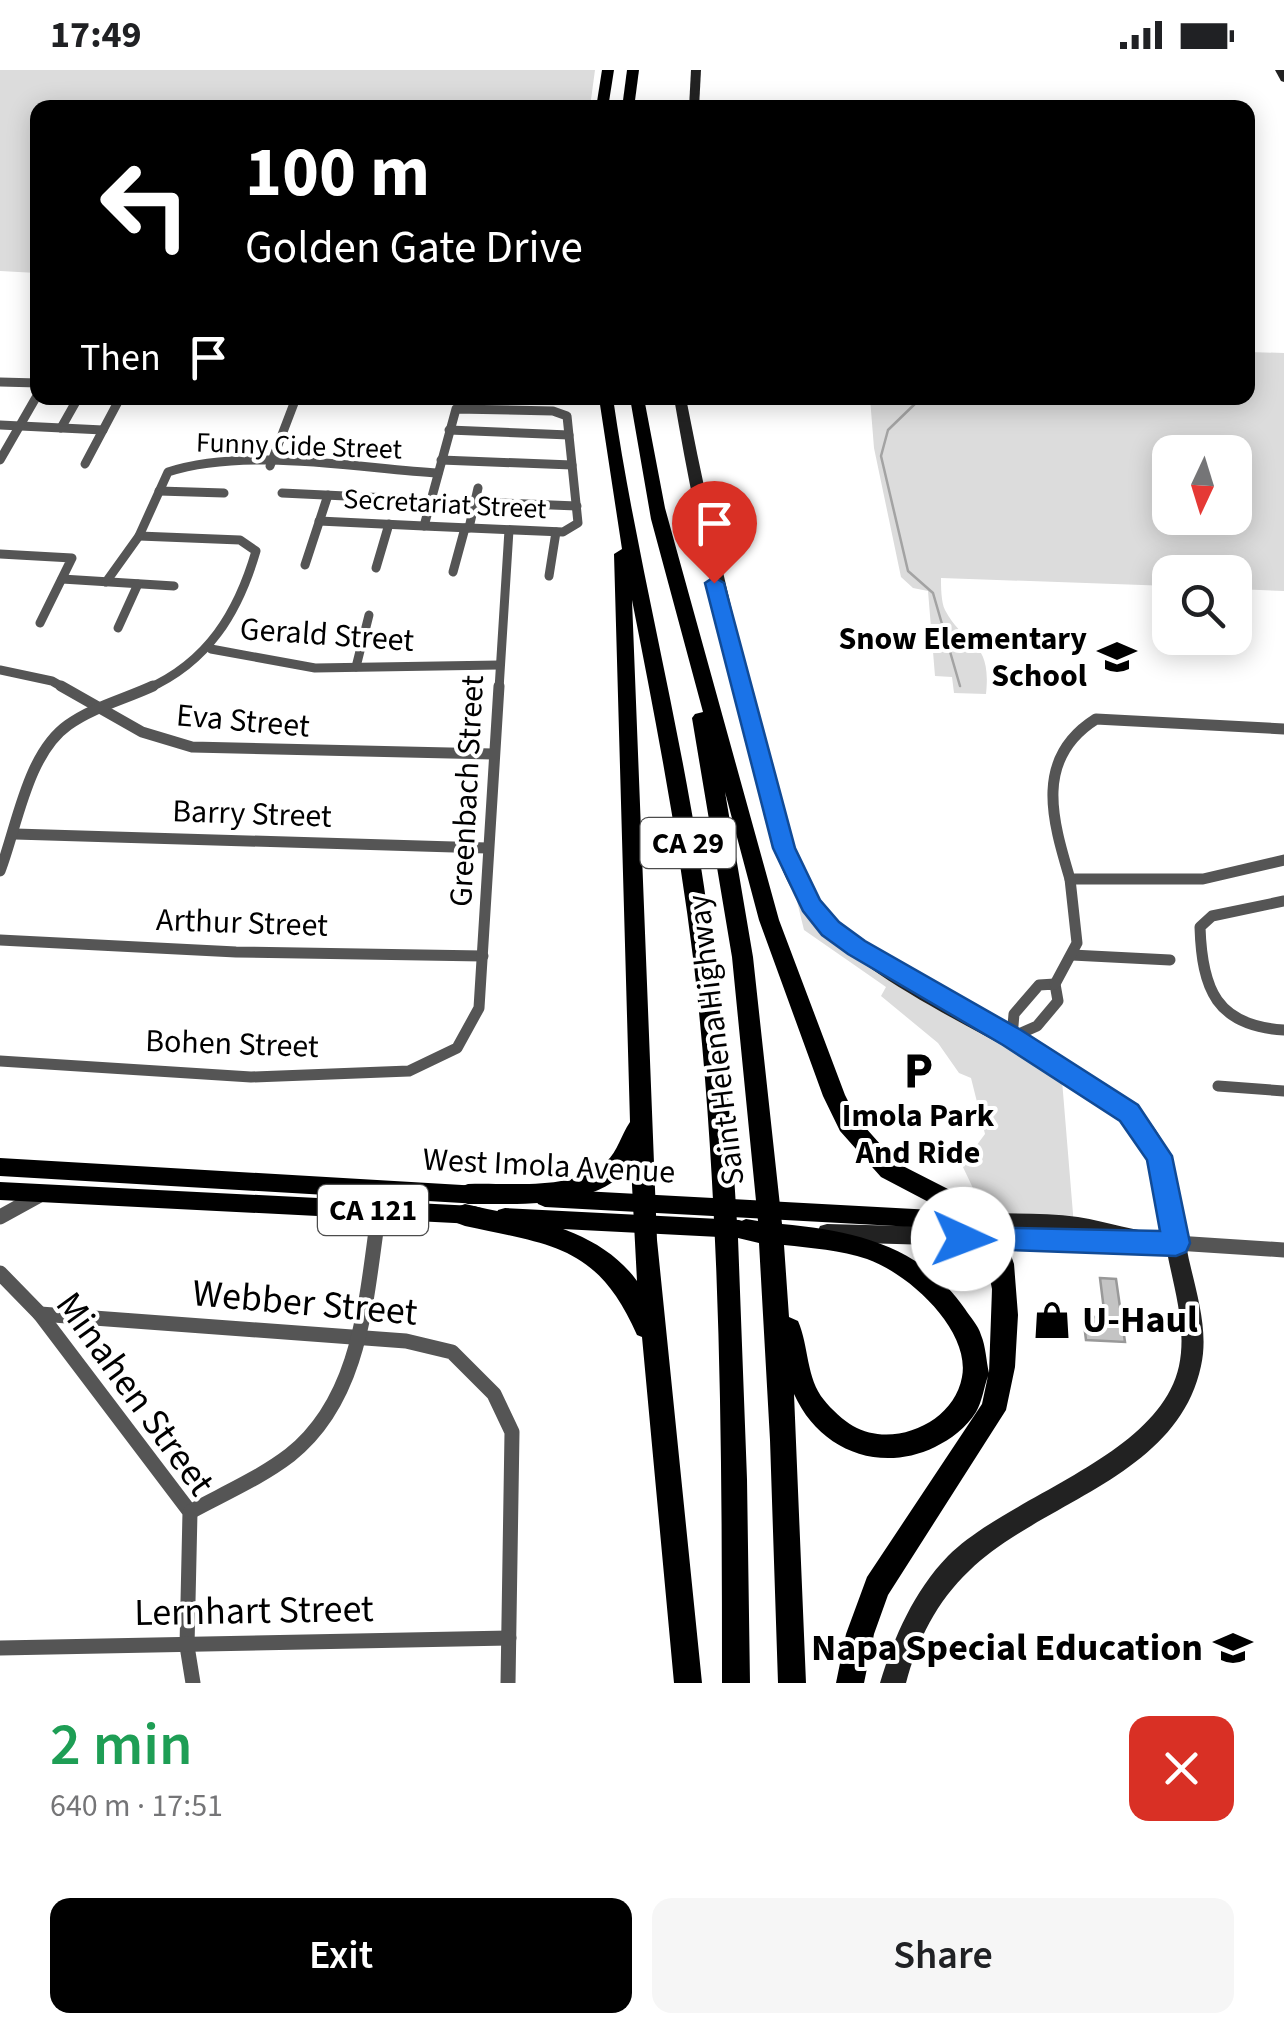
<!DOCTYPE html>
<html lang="en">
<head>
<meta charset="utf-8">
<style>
  body { margin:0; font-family:"Source Sans 3",sans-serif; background:#f6f6f6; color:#202124; height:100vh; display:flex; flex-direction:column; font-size:38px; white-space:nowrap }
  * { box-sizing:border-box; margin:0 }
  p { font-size:32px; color:#757577 }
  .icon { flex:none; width:55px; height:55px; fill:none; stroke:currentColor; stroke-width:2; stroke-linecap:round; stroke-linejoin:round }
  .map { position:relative; height:1613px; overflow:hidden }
  .panel { display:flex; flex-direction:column; background:#fff; flex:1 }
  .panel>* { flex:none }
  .top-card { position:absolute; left:30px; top:30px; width:1225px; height:305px; border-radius:20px; box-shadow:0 5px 25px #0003; background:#000; color:#fff; overflow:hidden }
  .needle { width:65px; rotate:184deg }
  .tools { position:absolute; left:1152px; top:365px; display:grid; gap:20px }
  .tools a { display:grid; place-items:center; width:100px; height:100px; border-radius:20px; background:#fff; box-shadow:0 5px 25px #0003; font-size:50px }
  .pin { position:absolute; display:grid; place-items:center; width:85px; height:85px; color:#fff; margin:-102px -42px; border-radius:50% 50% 50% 0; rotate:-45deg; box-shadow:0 0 10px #0007 }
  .pin .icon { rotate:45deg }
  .me { position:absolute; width:110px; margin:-55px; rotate:92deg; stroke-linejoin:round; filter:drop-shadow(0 0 8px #0008) }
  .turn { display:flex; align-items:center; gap:35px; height:210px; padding:0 50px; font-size:45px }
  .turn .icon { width:130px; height:130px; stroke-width:2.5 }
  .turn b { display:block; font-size:70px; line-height:85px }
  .then { display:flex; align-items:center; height:95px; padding:0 50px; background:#0003; gap:20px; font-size:38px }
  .round { display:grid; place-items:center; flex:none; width:105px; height:105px; border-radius:20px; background:#f6f6f6 }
  .headline { display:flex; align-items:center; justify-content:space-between; height:170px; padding:0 50px }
  h1 { font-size:60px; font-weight:600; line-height:75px; color:#1e9e55 }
  .action { display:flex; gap:20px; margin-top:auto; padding:20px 50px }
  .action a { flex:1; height:115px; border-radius:20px; background:#000; color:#fff; font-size:40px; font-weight:600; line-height:115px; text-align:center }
  .action a+a { background:#f6f6f6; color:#202124 }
  .status { display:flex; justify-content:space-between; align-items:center; height:70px; padding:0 50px; background:#fff; direction:ltr }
  .status svg { height:28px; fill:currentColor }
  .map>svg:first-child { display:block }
  .green { fill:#dcdcdc; fill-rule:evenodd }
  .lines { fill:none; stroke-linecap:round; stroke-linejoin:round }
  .stream { stroke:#a3a3a3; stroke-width:2.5 }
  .building { fill:#c4c4c4; stroke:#999; stroke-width:2.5 }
  .street-far2 { stroke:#555; stroke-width:9 }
  .street-far1 { stroke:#555; stroke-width:11 }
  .street { stroke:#555; stroke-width:15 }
  .secondary { fill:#222; fill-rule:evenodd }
  .primary { fill:#000; fill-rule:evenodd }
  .highway { fill:#000; fill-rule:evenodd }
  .route { fill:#1a73e8; stroke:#114b97; stroke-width:2.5 }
  .labels { text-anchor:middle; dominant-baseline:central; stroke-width:8; stroke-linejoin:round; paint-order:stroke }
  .far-street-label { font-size:28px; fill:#000; stroke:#fff }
  .shield { fill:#fff; stroke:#4c4c4c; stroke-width:2.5 }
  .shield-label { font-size:30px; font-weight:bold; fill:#000 }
  .street-label { font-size:32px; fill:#000; stroke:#fff }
  .poi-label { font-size:32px; font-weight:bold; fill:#000; stroke:#fff; text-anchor:end }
  .near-street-label { font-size:38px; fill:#000; stroke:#fff }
  .near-poi-label { font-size:38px; font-weight:bold; fill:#000; stroke:#fff; text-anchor:start }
</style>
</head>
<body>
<div class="status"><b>17:49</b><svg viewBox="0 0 49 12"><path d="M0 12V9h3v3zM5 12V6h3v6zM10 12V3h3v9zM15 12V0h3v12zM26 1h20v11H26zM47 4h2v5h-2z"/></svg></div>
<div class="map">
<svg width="1284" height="1613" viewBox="0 0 1284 1613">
  <rect width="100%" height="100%" fill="#fff"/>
  <g class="green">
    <path d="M0,0H595L590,37L38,38L37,203L0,201Z"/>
    <path d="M1248,282L1284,283V521L1235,519V502H1170V516L941,508C941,516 941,532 945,540C965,578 992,568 986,624L954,623L952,607L935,606L928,521L913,518L901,507L874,378L870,328H1248ZM1170,382H1235V448H1170Z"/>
    <path d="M784,778L831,858L1061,998L1074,1156L989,1152L962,1095L985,1064L971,1008L959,1003L938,973L881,926L886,917L804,860Z"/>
  </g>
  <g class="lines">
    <path class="stream" d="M921,328L888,360L881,386L908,501L933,523L960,616"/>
  </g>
  <path class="building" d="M1100,1208L1116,1209L1125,1272L1086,1270L1083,1246L1105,1248Z"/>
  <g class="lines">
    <g class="street-far2">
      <path d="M0,312L38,313"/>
      <path d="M456,339L553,341L567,346L578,453L563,462L424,456Z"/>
      <path d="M0,355L103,360"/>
      <path d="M61,358L78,328"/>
      <path d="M449,360L569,365"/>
      <path d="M0,390L38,324"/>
      <path d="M441,390L572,395"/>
      <path d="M85,394L120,328"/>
      <path d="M270,396L296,328"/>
      <path d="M159,421L224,423"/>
      <path d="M282,423L431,430"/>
      <path d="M475,432L577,436"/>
      <path d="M319,451L424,456"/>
      <path d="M469,458L478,418"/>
      <path d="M139,466L240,470L256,481C238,543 208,592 147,619"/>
      <path d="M0,484L72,488L40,553"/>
      <path d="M305,495L328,425"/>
      <path d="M376,498L389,454"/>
      <path d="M453,502L465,458"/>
      <path d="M549,506L556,462"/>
      <path d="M62,509L174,516"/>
      <path d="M106,512L139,466L168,402C246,377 357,398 438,403"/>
      <path d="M118,558L138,514"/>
      <path d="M211,579L315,598L499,595"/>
      <path d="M356,597L369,545"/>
      <path d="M0,600L52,611L66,619"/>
      <path d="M499,619L509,460"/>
    </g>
    <g class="street-far1">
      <path d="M61,616L142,662L192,677L493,684"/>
      <path d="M1284,659L1096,649C1034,688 1052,749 1070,809H1203L1284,790"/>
      <path d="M15,764L487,778"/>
      <path d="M0,801C17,757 27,684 68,655C93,637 125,629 153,616"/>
      <path d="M1284,831L1212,846L1200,857C1202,919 1216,956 1284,960"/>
      <path d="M0,870L236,882L483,886"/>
      <path d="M1072,885L1170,890"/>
      <path d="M1055,914L1058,931L1037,956L1012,967L1014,944L1039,915Z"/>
      <path d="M1055,914L1077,873L1070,809"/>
      <path d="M0,991L251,1007L409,1001L457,978L479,938L499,616"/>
      <path d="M1218,1016L1284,1021"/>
    </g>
    <g class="street">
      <path d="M0,1147L40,1125"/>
      <path d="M1176,1173L1284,1180"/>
      <path d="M0,1203L40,1244L190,1442L187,1576L193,1613"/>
      <path d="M40,1244L406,1271L452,1282L494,1324L512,1362L508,1613"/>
      <path d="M190,1442C223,1424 260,1408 290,1385C363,1327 366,1225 379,1140"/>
      <path d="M0,1578L509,1568"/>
    </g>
    <g class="secondary">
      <path d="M691,0H701L699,38H689Z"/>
      <path d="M1275,0H1284V12L1281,11Z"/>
      <path d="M674,328H686C709,446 736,562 766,678C779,726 786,782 814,825C858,891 1001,954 1071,994C1106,1014 1144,1035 1163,1072C1180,1105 1181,1140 1186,1175C1193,1214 1210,1256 1201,1296C1177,1408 1041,1431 969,1501C937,1531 917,1571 906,1613H880C894,1567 914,1521 948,1486C1009,1425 1159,1387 1179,1296C1187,1259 1174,1218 1167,1182L827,1172L820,1170L817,1163L820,1156L827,1154L981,1158L979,1152L982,1145L989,1143C1018,1144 1049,1143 1078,1147C1109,1152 1135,1162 1164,1163C1161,1134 1159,1101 1144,1075C1124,1043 1088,1023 1056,1005C982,961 857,907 805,839C770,794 763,729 749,675C720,560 694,445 674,328Z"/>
    </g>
    <g class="primary">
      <path d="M0,1088L479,1116L486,1119L489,1125L486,1131L479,1134L0,1106Z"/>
      <path d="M0,1112L474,1136L481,1138L484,1145L481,1152L474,1154L0,1130Z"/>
      <path d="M545,1119L988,1143L995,1145L998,1152L995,1159L988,1161L545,1137L538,1134L535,1128L538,1122Z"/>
      <path d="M505,1138L739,1150L746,1152L749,1159L746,1166L739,1168L505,1156L498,1154L495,1147L498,1140Z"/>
    </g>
    <g class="highway">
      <path d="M602,0H614L608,38H596Z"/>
      <path d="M627,0H639L634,38H622Z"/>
      <path d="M599,328H613C633,466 667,601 691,738C716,875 729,1014 737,1153L746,1149L758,1151L732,887L692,648L695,644L703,642L651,449L630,328H644L665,438L779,850L845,1025L856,1047L897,1093L997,1144L1014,1194L1018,1245L1015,1297L1006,1340L888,1525L874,1564L864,1613H836L846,1564L867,1507L982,1334L988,1306C984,1317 982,1332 976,1342C966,1358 951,1369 935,1377C879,1404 819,1380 794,1324L806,1613H778L770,1370L759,1173L738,1168L747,1409L750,1613H722C722,1374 721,1133 694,895C679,772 656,651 632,530L657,1170L702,1613H674L642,1267L637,1265C598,1176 553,1175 465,1156L457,1153L453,1145L457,1137L465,1134C526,1148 598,1157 637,1211L631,1096C592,1141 522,1133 468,1134L460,1131L456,1124L460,1117L468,1114C509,1112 572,1122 606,1092C618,1081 621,1065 630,1052L614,484L622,479ZM725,722L759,850L823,1026L840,1061L881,1107L980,1159L992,1219L989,1303C986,1291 986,1277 981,1265C978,1255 970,1247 965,1239C921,1175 854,1161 782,1154L753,887ZM784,1175C811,1178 841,1180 867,1189C908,1203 971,1260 962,1307C954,1353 893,1379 853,1356C844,1351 831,1339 824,1330C806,1308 809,1276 798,1251L789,1247Z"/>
    </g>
  </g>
  <path class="route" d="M714,507L724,513L795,778L820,830L839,852L865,871L1021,960L1138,1035L1172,1086L1190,1173L1186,1182L1176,1186L953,1178L949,1169L953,1161L963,1157L1160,1161L1147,1090L1120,1051L1003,975L848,884L822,865L803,841L773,778L705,513Z"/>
  <defs>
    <g id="school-bare" transform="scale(3)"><path d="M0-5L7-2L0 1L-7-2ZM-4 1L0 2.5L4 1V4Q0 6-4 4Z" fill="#000" stroke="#fff" stroke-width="2.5" paint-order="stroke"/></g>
    <g id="parking-bare" transform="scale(3)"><path d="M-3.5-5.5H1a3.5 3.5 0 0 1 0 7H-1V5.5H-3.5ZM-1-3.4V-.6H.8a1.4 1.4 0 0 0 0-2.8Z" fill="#000" stroke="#fff" stroke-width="2.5" paint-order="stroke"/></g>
    <g id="shop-bare" transform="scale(3)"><path d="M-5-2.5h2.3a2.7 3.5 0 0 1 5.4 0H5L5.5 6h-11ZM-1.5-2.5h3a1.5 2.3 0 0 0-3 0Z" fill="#000" stroke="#fff" stroke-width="2.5" paint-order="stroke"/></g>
  </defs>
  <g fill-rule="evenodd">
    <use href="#school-bare" x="1117" y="587"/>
    <use href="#parking-bare" x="918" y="1001"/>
    <use href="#shop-bare" x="1052" y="1250"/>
    <use href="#school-bare" x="1233" y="1578"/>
  </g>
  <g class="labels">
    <g class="far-street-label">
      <text transform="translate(299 376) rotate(2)">Funny Cide Street</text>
      <text transform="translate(445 434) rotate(3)">Secretariat Street</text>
    </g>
    <g class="shield">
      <rect x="640.5" y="748" width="95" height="50" rx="8"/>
      <rect x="318" y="1115" width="110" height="50" rx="8"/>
    </g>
    <g class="shield-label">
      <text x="688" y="773">CA 29</text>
      <text x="373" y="1140">CA 121</text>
    </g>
    <g class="street-label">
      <text transform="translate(327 565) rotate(4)">Gerald Street</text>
      <text transform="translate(243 651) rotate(5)">Eva Street</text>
      <text transform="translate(467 721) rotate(-87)">Greenbach Street</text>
      <text transform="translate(252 744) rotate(2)">Barry Street</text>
      <text transform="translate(242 853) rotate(2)">Arthur Street</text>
      <text transform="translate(716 970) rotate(-97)">Saint Helena Highway</text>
      <text transform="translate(232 974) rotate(2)">Bohen Street</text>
      <text transform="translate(549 1096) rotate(3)">West Imola Avenue</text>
    </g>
    <g class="poi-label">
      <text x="1087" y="569">Snow Elementary<tspan x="1087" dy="37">School</tspan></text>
      <text x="918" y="1046" text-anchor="middle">Imola Park<tspan x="918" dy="37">And Ride</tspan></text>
    </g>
    <g class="near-street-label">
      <text transform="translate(305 1233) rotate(5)">Webber Street</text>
      <text transform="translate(135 1324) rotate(54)">Minahen Street</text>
      <text transform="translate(254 1541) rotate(-1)">Lernhart Street</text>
    </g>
    <g class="near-poi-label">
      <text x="1082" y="1250">U-Haul</text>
      <text x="1203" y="1578" text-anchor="end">Napa Special Education</text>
    </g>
  </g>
</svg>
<div class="tools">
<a><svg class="needle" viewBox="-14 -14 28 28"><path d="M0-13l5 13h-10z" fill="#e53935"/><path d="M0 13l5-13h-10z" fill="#757577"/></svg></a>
<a><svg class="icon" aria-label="search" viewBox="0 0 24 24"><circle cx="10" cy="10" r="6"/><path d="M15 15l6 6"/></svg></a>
</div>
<div class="pin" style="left:714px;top:513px;background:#d93025"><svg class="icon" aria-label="arrive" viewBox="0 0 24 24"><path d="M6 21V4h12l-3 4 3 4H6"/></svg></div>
<svg class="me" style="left:963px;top:1169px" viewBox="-20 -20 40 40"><circle r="19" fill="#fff"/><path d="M0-13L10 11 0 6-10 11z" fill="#1a73e8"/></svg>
<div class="top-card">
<div class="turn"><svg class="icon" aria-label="left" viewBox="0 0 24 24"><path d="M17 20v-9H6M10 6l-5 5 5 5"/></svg><div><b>100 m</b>Golden Gate Drive</div></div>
<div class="then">Then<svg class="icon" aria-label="arrive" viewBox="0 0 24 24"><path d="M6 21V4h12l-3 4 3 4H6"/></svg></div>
</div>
</div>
<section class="panel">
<div class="headline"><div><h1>2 min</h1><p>640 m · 17:51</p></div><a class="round" style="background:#d93025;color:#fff"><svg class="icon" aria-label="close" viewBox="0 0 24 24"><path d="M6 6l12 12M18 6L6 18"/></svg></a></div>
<div class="action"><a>Exit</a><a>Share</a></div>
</section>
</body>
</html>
